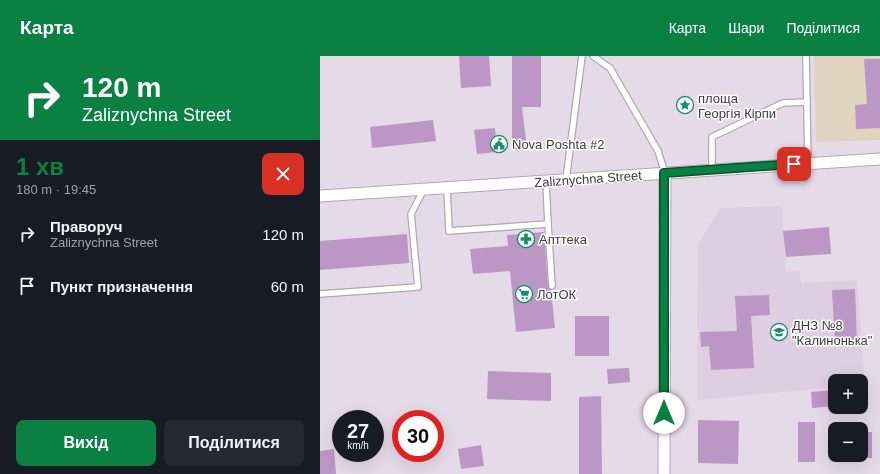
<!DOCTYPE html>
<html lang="uk">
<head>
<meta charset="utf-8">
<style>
  body { margin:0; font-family:Arial,sans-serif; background:#242831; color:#f1f3f6; height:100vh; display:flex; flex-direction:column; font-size:15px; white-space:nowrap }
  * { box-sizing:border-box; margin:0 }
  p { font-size:13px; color:#9ea1a6 }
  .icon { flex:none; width:22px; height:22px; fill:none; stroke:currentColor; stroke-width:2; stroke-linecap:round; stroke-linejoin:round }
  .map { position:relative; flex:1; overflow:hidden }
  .drawer { display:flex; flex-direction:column; background:#171b24; width:320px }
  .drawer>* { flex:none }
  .hud { background:#0b8043; color:#fff; overflow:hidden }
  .tools { position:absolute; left:508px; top:318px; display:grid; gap:8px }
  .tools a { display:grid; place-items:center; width:40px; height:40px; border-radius:8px; background:#171b24; box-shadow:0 4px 16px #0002; font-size:20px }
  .speed { position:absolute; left:12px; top:354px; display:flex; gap:8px; font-size:20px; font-weight:700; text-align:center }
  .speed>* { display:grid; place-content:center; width:52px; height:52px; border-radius:50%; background:#171b24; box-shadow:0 4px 16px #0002; line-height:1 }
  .speed small { font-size:10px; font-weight:400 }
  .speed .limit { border:6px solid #d22; background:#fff; color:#111 }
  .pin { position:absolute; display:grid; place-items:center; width:34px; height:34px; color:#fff; margin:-17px; border-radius:8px; box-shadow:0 2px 6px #0006 }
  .me { position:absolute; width:44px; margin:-22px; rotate:0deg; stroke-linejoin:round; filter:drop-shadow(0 0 3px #0008) }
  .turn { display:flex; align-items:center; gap:14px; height:84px; padding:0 16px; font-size:18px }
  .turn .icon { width:52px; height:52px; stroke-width:2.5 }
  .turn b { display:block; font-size:28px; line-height:34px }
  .round { display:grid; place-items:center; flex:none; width:42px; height:42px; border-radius:8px; background:#242831 }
  .head { display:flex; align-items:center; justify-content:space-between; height:68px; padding:0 16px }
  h1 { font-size:24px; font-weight:700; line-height:30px; color:#0b8043 }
  .button { display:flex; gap:8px; margin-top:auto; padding:8px 16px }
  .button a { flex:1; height:46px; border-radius:8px; background:#0b8043; color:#fff; font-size:16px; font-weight:700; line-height:46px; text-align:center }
  .button a+a { background:#242831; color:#f1f3f6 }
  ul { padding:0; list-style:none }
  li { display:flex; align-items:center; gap:12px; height:52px; padding:0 16px }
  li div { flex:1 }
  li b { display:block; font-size:15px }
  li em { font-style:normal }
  header { display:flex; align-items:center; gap:24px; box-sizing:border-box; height:56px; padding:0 20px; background:#0b8043; color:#fff }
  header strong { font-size:19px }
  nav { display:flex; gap:22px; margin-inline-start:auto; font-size:14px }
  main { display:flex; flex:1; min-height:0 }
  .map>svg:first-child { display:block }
  .commercial { fill:#ded4bf }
  .built { fill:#decee1 }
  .building { fill:#bc96c4 }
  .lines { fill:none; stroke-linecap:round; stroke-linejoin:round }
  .service-casing { stroke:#b1a7b3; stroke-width:8 }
  .minor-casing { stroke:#b1a7b3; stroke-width:13 }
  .service { stroke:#fff; stroke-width:5.5 }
  .minor { stroke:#fff; stroke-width:11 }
  .route-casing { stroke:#07532c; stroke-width:10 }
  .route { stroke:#0b8043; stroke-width:7 }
  .labels { text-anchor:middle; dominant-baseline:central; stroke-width:3; stroke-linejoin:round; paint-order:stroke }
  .poi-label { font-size:13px; fill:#3f3a40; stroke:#fff; text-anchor:start }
  .street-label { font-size:13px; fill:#3f3a40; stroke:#fff }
</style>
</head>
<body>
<header>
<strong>Карта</strong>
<nav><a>Карта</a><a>Шари</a><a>Поділитися</a></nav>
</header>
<main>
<section class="drawer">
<div class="hud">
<div class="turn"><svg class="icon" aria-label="right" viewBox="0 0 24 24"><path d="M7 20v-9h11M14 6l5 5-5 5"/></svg><div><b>120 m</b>Zaliznychna Street</div></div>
</div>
<div class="head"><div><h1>1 хв</h1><p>180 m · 19:45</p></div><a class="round" style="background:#d93025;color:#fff"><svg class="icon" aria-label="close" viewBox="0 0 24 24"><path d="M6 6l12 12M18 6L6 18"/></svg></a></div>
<ul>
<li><svg class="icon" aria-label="right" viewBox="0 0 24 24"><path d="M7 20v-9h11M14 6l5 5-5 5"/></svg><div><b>Праворуч</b><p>Zaliznychna Street</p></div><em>120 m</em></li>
<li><svg class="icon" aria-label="arrive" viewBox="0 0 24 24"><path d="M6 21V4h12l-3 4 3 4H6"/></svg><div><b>Пункт призначення</b></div><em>60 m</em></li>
</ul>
<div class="button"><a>Вихід</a><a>Поділитися</a></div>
</section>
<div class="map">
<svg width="560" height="418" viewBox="0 0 560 418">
  <rect width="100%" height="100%" fill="#e5dbe8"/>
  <path class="commercial" d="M494,0H560V84L496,86Z"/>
  <path class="built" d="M462,150L466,216L479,214L481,227L537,224L545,328H541V325H515V331L377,344L378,188L400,152Z"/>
  <g class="building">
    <path d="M139,0H169L171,30L141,32Z"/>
    <path d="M192,0H221V51H202L207,93L192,94Z"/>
    <path d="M544,3H560V72L536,73L535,49L547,48Z"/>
    <path d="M113,64L116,85L52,92L50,71Z"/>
    <path d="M175,72L177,96L157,98L154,74Z"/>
    <path d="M509,171L511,198L466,201L463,175Z"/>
    <path d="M224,176L228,230L231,234L235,272L196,276L190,215L153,218L150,193L188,190L187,179Z"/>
    <path d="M87,178L89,207L0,214V185Z"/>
    <path d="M535,233L537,286L515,287L512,234Z"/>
    <path d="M449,239L450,259L431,260L434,312L391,314L389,290L381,291L380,276L417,275L415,240Z"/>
    <rect x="255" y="260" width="34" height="40"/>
    <path d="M309,312L310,326L288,328L287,313Z"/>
    <path d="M168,315L231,317V345L167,343Z"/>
    <path d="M515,334V350L492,352L491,336Z"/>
    <path d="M281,340L282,418H259V341Z"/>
    <path d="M378,364L419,365L418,408L378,407Z"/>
    <rect x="478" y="366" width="17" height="40"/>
    <rect x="541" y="376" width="11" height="26"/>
    <path d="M161,389L164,410L141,413L138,393Z"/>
    <path d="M14,393L16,418H0V395Z"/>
  </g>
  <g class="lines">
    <g class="service-casing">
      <g id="service">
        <path d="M273,0L290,12L338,95L345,117"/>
        <path d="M486,0L488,108"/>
        <path d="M392,114V81L463,47L487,46"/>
        <path d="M246,124L262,0"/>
        <path d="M226,126L228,168"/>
        <path d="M127,132L129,175L228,168L232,230"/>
        <path d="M0,238L98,231L91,158L104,133"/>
      </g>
    </g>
    <g class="minor-casing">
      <g id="minor">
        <path d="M0,140L560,103"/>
        <path d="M344,418L345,117"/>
      </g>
    </g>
    <use href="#service" class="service"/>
    <use href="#minor" class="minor"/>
  </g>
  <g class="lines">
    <g class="route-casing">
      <path id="route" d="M344,357V117L474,108"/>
    </g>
    <use href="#route" class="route"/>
  </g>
  <defs>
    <g id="sight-ring" transform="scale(0.9)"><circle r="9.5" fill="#fff" stroke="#188e70" stroke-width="1.5"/><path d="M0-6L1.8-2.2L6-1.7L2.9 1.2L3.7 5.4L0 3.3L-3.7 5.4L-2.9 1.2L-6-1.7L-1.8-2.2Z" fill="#188e70"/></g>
    <g id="civic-ring" transform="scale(0.9)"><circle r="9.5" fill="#fff" stroke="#188e70" stroke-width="1.5"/><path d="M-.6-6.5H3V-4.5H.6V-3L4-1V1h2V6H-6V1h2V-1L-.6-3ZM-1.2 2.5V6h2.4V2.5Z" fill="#188e70"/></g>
    <g id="pharmacy-ring" transform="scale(0.9)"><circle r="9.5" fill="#fff" stroke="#188e70" stroke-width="1.5"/><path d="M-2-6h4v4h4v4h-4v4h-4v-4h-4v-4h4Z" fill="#188e70"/></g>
    <g id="supermarket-ring" transform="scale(0.9)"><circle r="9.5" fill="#fff" stroke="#188e70" stroke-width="1.5"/><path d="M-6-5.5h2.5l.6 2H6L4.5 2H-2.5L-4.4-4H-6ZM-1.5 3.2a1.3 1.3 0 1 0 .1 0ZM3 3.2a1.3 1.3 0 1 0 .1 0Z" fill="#188e70"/></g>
    <g id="school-ring" transform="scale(0.9)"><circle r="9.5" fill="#fff" stroke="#188e70" stroke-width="1.5"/><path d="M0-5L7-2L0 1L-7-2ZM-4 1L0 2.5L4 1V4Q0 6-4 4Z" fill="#188e70"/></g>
  </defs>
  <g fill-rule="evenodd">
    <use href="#sight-ring" x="365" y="49"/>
    <use href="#civic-ring" x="179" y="88"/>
    <use href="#pharmacy-ring" x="206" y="183"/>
    <use href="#supermarket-ring" x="204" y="238"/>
    <use href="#school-ring" x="459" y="276"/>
  </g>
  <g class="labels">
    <g class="poi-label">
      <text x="378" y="42">площа<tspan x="378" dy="15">Георгія Кірпи</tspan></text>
      <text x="192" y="88">Nova Poshta #2</text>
      <text x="219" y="183">Апттека</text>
      <text x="217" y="238">ЛотОК</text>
      <text x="472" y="269">ДНЗ №8<tspan x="472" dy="15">"Калинонька"</tspan></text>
    </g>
    <g class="street-label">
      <text transform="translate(268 123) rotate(-4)">Zaliznychna Street</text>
    </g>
  </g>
</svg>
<div class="tools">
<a>+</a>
<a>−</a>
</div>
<div class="speed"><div>27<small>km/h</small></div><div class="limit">30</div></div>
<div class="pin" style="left:474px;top:108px;background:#d93025"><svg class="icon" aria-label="arrive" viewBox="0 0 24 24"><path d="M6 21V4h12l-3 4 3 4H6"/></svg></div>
<svg class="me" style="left:344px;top:357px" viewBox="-20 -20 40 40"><circle r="19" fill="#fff"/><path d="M0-13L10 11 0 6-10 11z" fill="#0b8043"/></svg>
</div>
</main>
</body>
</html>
